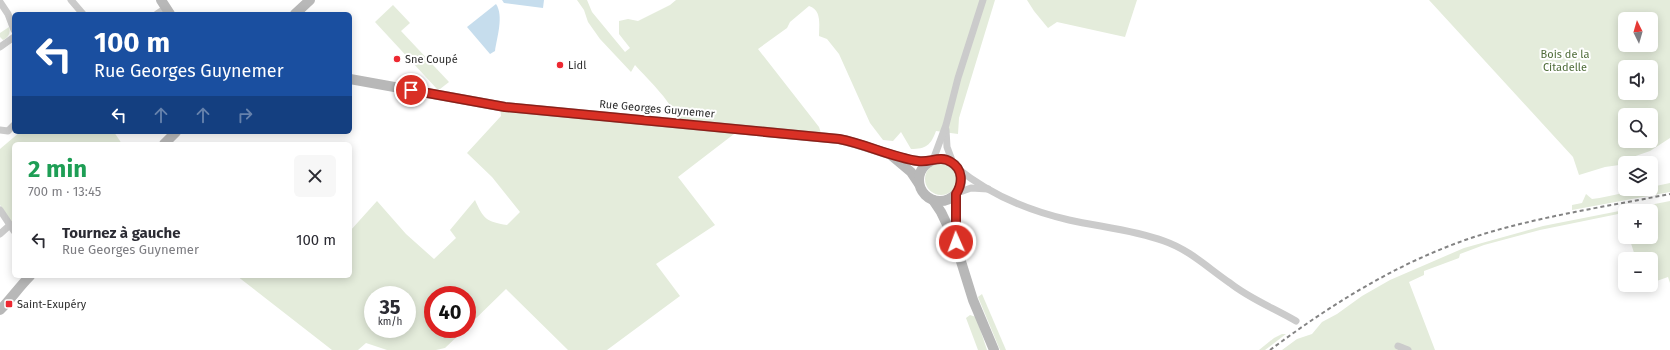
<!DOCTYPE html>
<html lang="fr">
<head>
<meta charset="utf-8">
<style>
  body { margin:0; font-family:"Fira Sans",sans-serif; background:#f7f7f7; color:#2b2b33; height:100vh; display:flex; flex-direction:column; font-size:15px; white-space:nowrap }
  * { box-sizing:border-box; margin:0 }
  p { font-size:13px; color:#7c7c81 }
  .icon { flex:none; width:22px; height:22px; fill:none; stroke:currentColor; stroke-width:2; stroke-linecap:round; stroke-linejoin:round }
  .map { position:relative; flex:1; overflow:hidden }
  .sheet { position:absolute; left:12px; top:142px; width:340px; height:136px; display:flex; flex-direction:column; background:#fff; border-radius:6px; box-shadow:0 2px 10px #0003 }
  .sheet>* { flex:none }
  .top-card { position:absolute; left:12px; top:12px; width:340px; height:122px; border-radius:6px; box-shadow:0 2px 10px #0003; background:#1a4fa0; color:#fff; overflow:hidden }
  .needle { width:26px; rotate:355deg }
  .controls { position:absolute; left:1618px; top:12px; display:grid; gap:8px }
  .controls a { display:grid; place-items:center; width:40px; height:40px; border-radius:6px; background:#fff; box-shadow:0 2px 10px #0003; font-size:20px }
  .speed { position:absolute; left:364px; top:286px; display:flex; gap:8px; font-size:20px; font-weight:700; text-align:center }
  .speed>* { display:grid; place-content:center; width:52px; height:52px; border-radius:50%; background:#fff; box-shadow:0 2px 10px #0003; line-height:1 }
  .speed small { font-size:10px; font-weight:400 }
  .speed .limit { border:6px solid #d22; background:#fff; color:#111 }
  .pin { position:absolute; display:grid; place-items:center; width:34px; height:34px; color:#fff; margin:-17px; border:2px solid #fff; border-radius:50%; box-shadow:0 1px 4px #0007 }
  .me { position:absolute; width:44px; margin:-22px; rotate:358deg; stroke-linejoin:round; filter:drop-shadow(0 0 3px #0008) }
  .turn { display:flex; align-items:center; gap:14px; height:84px; padding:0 16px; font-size:18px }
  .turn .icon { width:52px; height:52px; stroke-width:2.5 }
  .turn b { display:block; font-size:28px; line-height:34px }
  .lanes { display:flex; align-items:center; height:38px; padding:0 16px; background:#0003; justify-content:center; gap:20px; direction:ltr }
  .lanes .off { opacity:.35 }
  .round { display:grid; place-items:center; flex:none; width:42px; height:42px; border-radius:6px; background:#f7f7f7 }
  .headline { display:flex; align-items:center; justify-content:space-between; height:68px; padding:0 16px }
  h1 { font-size:24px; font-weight:700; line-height:30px; color:#1e9e55 }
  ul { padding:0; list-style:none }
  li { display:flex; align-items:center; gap:12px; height:60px; padding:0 16px }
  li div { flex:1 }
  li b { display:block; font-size:15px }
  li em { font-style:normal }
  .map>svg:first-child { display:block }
  .green { fill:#e4ecdb; fill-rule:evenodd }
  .water { fill:#c6dded }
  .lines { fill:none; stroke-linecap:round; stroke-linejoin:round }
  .street { stroke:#cbcbcb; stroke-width:7 }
  .secondary { stroke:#b8b8b8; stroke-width:10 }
  .rail { stroke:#838383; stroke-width:2; stroke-dasharray:4 3; stroke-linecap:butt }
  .route-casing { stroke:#8d1f18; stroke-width:10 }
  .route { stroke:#d93025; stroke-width:7 }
  .poi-dot { fill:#ed2831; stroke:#fff; stroke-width:1.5 }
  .labels { text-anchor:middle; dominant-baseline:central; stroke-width:4; stroke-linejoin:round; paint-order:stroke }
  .park-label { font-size:11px; fill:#4f6c39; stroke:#fff }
  .poi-label { font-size:11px; fill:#2e2e2e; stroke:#fff; text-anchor:start }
  .street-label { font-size:11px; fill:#2e2e2e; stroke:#fff }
</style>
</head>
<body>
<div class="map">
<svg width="1670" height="350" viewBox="0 0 1670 350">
  <rect width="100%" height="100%" fill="#fff"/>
  <g class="green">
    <path d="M577,0H587L592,12L625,52L630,48L619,34V21L628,19L638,21L670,5L676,0H995L959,118L958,134L936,131C931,145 926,149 911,149L901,132L893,141L883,140L870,123L839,54L827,39L819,36C819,25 822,10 809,6L790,22L787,28L758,49L819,127L821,133L734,134L678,177L715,225L656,264L680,296L607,350H568L506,289L467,327V295H433V329H465L445,348L436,350H387L366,343L358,350H332L237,276H350V231L377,201L406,234L434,259L456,238L450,230L475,200C483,218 486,222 507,225L520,212L492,177L467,153L501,116L500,106L679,124C673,102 650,82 635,65L631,72L600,39L588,22L584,10ZM373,295H407V329H373Z"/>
    <path d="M1027,0H1137L1125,37L1057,22L1048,28L1034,11Z"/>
    <path d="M1429,0H1670V138L1650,151L1627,159L1619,165L1605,167L1579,175L1573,157ZM1625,19H1651V45H1625ZM1625,67H1651V93H1625ZM1625,115H1651V141H1625Z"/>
    <path d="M393,5L410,23L401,31L449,82L440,89H437L375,22Z"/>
    <path d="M9,27C11,33 8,38 3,40L0,37V33Z"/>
    <path d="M20,132H114L122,144H14V226L0,205V149Z"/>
    <circle cx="941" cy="179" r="16"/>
    <path d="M1670,183V192L1572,210V205L1582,203L1586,194L1592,199C1612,197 1631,189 1651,189V187Z"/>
    <path d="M1670,201V283L1668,277L1651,283V259H1636L1629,237H1651V211H1625V221L1623,213L1540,230L1484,245L1460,254L1459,258L1424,271V275L1409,282L1435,350H1282L1297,339L1312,334L1322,322L1337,314L1362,296L1390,280L1464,248L1543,226Z"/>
    <path d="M982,294L1006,350H1000L978,297Z"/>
    <path d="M970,315L976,317L987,350H978L966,318Z"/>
    <path d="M1282,334H1286L1265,350H1259L1274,338Z"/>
  </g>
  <g class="water">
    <path d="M502,0H544L543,8L504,3Z"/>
    <path d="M496,4C504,16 497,37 495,51L490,54L467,27Z"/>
  </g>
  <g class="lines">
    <g class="street">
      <path d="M71,0L83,14"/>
      <path d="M0,2L8,14L14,30"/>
      <path d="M157,14L166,8"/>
      <path d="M0,47L14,37"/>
      <path d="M0,130L8,131L14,125"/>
      <path d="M946,130L947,147L953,163"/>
      <path d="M933,160L946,125L958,78L983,0"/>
      <path d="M957,168C989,194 1030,211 1069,220C1101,227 1134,230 1164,241C1190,250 1208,268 1230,283C1250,299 1274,308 1296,321"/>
      <path d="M957,193L971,188L988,189"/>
      <path d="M0,210L14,231"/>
      <path d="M0,234L10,225"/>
      <path d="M1398,346L1408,350"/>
    </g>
    <g class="secondary">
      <path d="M161,0L170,14"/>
      <path d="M295,14L310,0"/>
      <path d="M350,79L505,107L839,139C869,145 898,161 929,162"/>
      <path d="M164,144L176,132"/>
      <path d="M892,156L911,172L919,184"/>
      <circle cx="940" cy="180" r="21"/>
      <path d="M956,194V242L959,255L973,300L994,350"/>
      <path d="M933,200L941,212L953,237"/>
      <path d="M0,310C11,299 19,287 30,276"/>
    </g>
    <path class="rail" d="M1270,350C1332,304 1397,263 1471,238C1535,217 1604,207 1670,194"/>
  </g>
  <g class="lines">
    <g class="route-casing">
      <path id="route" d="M411,90L505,107L839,139C866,144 891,157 918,161C930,163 940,155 951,162C963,169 963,183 956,194V242"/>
    </g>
    <use href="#route" class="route"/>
  </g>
  <g class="poi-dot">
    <circle cx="397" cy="59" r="4"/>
    <circle cx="560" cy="65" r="4"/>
    <rect x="5" y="300" width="8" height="8" rx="2"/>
  </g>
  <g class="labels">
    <g class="park-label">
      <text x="1565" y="54">Bois de la<tspan x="1565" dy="13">Citadelle</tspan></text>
    </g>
    <g class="poi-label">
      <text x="405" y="59">Sne Coupé</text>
      <text x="568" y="65">Lidl</text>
      <text x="17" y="304">Saint-Exupéry</text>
    </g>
    <g class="street-label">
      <text transform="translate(657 109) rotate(5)">Rue Georges Guynemer</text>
    </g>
  </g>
</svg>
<div class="controls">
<a><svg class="needle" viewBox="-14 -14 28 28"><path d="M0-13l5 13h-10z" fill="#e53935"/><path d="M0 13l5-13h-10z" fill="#7c7c81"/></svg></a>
<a><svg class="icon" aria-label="sound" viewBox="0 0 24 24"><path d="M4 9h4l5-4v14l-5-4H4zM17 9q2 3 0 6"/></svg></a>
<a><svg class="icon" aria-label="search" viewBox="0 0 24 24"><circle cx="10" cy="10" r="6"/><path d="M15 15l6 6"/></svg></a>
<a><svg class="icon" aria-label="layers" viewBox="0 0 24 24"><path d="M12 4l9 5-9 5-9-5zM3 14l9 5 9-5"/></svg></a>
<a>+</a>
<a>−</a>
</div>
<div class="speed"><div>35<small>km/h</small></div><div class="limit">40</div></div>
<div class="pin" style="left:411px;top:90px;background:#d93025"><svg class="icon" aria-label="arrive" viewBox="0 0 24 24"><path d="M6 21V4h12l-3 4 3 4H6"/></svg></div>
<svg class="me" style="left:956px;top:242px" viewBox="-20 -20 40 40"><circle r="17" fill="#d93025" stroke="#fff" stroke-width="3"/><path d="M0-11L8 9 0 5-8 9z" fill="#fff"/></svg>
<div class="top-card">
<div class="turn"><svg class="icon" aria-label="left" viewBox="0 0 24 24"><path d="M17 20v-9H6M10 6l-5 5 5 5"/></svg><div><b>100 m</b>Rue Georges Guynemer</div></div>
<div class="lanes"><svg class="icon" aria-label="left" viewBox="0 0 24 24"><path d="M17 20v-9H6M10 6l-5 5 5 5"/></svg><svg class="icon off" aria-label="ahead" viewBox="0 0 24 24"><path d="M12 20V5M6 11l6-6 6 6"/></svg><svg class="icon off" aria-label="ahead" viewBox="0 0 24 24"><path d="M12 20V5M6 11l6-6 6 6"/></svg><svg class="icon off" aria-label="right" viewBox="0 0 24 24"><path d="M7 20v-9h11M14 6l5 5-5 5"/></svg></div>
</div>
<section class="sheet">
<div class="headline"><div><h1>2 min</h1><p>700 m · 13:45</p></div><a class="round"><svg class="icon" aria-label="close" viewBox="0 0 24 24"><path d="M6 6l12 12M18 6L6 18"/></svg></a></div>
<ul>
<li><svg class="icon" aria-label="left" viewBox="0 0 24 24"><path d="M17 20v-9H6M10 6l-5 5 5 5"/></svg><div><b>Tournez à gauche</b><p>Rue Georges Guynemer</p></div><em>100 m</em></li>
</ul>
</section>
</div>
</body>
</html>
